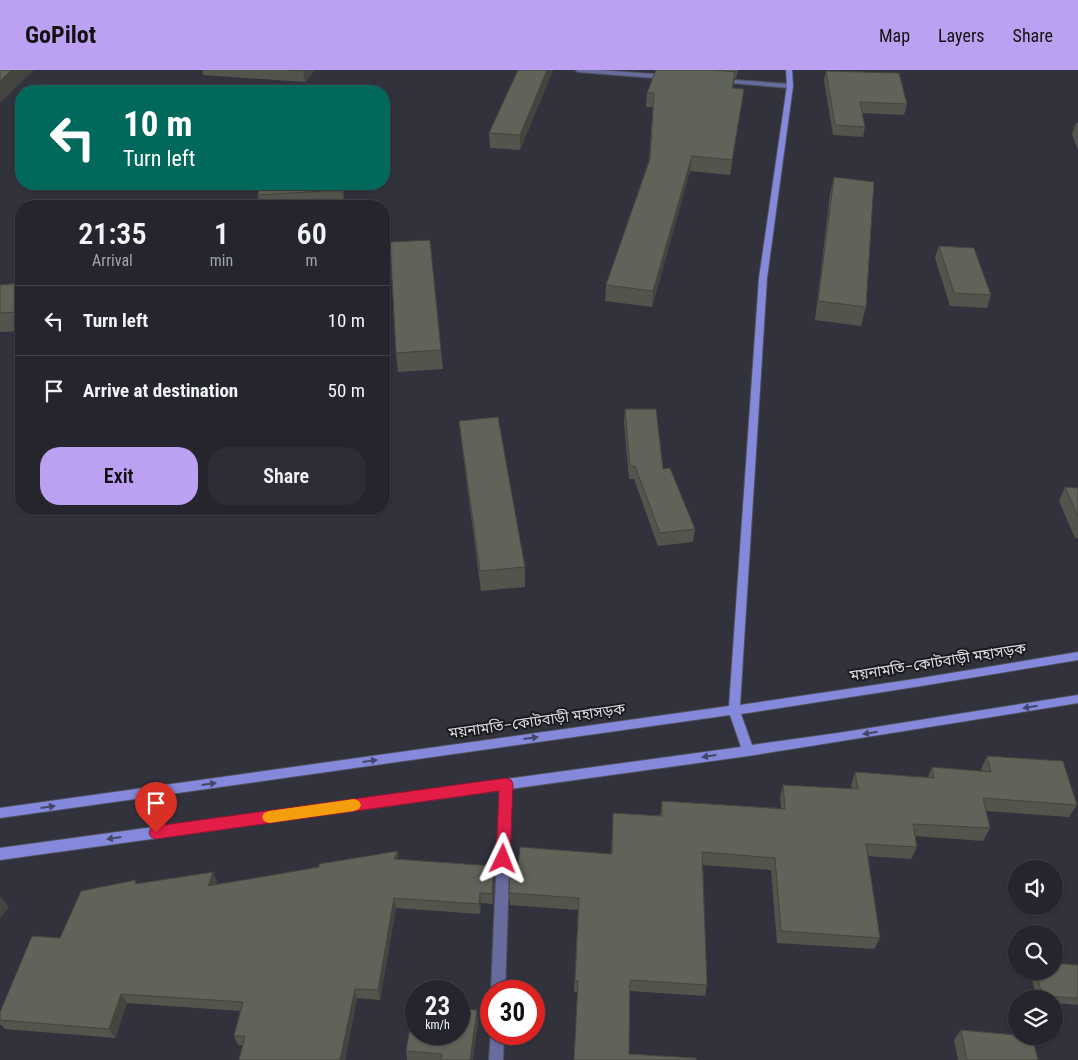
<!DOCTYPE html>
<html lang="en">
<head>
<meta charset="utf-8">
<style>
  body { margin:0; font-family:"Roboto Condensed","Noto Sans Bengali",sans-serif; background:#2d2e35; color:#f1f3f6; height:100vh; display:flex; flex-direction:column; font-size:19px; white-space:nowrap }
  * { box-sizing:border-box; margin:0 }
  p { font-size:16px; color:#a3a5aa }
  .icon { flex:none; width:28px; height:28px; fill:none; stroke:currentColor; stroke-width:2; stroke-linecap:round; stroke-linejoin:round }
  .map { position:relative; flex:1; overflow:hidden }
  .panel { position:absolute; left:15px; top:130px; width:375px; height:315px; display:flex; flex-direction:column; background:#25262d; border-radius:20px; box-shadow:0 1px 4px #0004,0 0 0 1px #424349 }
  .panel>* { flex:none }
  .top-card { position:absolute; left:15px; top:15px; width:375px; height:105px; border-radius:20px; box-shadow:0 1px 4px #0004,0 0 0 1px #424349; background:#00695c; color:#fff; overflow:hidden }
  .tools { position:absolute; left:1008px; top:790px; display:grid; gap:10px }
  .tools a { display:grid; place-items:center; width:55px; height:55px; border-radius:50%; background:#25262d; box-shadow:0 1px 4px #0004,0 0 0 1px #424349; font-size:25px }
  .speed { position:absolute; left:405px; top:910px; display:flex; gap:10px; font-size:25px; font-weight:700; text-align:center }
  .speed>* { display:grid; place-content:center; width:65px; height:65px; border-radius:50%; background:#25262d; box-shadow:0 1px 4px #0004,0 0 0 1px #424349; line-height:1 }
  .speed small { font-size:12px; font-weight:400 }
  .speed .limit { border:8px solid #d22; background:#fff; color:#111 }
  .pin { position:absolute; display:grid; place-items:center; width:42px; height:42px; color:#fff; margin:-51px -21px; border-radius:50% 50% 50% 0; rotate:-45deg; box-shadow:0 0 5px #0007 }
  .pin .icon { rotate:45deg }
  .me { position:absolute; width:55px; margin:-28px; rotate:2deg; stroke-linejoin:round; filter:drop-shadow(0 0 4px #0008) }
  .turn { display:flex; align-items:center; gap:18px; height:105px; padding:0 25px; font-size:22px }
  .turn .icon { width:65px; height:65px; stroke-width:2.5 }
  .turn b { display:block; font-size:35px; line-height:42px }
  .eta { display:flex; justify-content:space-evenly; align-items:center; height:85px; text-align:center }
  .eta b { font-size:30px; font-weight:600; line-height:35px }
  .action { display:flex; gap:10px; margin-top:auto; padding:10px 25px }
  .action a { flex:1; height:58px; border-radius:20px; background:#bca0f2; color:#111; font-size:20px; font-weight:600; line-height:58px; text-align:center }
  .action a+a { background:#2d2e35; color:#f1f3f6 }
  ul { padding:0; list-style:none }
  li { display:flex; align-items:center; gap:15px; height:70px; padding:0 25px; border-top:1px solid #424349 }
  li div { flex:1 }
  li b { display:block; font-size:19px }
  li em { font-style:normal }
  header { display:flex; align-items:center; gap:30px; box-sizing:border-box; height:70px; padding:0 25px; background:#bca0f2; color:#111 }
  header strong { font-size:24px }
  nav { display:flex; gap:28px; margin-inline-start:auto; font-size:18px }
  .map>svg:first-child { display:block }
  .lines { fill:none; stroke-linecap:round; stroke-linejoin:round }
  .street-casing { stroke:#50515a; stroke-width:2 }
  .secondary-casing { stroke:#50515a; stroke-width:2 }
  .street { fill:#676b9e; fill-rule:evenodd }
  .secondary { fill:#8489db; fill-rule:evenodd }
  .wall { fill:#53554c }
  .shaded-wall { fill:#43453e }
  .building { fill:#606358; stroke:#43453e }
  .oneway { fill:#44476a }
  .route { fill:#e11d48; stroke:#92132f }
  .slow { fill:#f59e0b }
  .labels { text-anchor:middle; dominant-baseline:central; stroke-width:4; stroke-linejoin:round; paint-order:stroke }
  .street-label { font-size:15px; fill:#dcdde4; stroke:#1a1b1f }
</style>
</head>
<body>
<header>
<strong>GoPilot</strong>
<nav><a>Map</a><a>Layers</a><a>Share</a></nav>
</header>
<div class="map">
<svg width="1078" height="990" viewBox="0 0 1078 990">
  <rect width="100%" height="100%" fill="#31323c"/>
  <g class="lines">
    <g class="street-casing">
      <g id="street">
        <path d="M575,0H599L667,5L670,7L667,9L578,2Z"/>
        <path d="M721,9L790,14L793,16L790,18L719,12V10Z"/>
        <path d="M506,709L510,710L512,714L505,921H491L500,714L502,710Z"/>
        <path d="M491,961V964H504L503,990H489Z"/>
      </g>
    </g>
    <g class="secondary-casing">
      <path id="secondary" d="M786,0H792L793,16L767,208L740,635L915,609L1078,582V590L915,617L741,644L752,675L838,663L1078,625V633L748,686L0,790V778L741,677L730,645L0,748V738L729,636L759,208L787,16Z"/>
    </g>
    <use href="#street" class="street"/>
    <use href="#secondary" class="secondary"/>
  </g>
  <g class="wall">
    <path d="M202,0H315L305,12L203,5Z"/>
    <path d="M518,0H553L520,80L490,78L489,63Z"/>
    <path d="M656,0H738L736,8H735L733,18L742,33L730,105L690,101L652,237L605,231L606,215L649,90L653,37H646L647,23Z"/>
    <path d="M826,1L907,34L904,45L862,43L865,57L863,67L833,65L824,10Z"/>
    <path d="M1076,53H1078V80L1072,64Z"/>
    <path d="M834,107L866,237L861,256L815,250L830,124Z"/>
    <path d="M259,114H344V132L275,136H260L258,125Z"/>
    <path d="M939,176L991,225L987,238L950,236L935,188Z"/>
    <path d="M21,213V261L0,262V215Z"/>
    <path d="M441,280L443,299L398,302L396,283Z"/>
    <path d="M625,339L663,399L695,459L693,472L658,476L634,409H629L624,352Z"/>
    <path d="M459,351L525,497V517L481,521L461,370Z"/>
    <path d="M1065,417L1078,418V468H1075L1059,431Z"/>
    <path d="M987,686L1077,735L1069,747L986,741L990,758L983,771L915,766L917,777L911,789L867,786L880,868L874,879L777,873L771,800L703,795L707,915L705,926L630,921L574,990L578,922H574L578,840L510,835L509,823L518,796L611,784L613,743L660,746L662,731L781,738L780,727L783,715L852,719L851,715L855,702L928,707L932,697L981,701V699Z"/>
    <path d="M399,789L494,796V807L493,834L481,833L480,844L396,838L380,930L357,928L345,990H239L243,975H238L234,966L240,941L127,933L115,968L5,959L0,954V942L60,868L213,802L217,812L216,814Z"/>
    <path d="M1078,895V935L1054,933V929H1037L1030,901H1054Z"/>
    <path d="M478,951L473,990H407L406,981Z"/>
    <path d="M961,960L1038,990H958L954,970Z"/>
  </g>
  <g class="shaded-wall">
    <path d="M12,0H34L0,33V11Z"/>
    <path d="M304,0H315L305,12L303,1Z"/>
    <path d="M547,0H553L520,80V65Z"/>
    <path d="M735,2L734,16L730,32L732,18Z"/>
    <path d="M692,86L690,101L652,237L653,221Z"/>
    <path d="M342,114H344V132L342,120Z"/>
    <path d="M398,781L399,791L394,789Z"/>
    <path d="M494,796V807L493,834L492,824Z"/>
    <path d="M213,802L217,812L213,826L208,816Z"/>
    <path d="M480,823L481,833L480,844L479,834Z"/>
    <path d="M1,827L9,837L0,849V828Z"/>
    <path d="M394,828L396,838L380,930L378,920Z"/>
    <path d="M355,919L357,928L345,990H340Z"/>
    <path d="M121,924L127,933L115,968L109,959Z"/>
    <path d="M477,940L478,951L473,990H470Z"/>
  </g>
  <g class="building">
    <path d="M0,0H12L0,11Z"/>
    <path d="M288,0H304L303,1Z"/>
    <path d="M518,0H547L520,65L489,63Z"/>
    <path d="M656,0H713L735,2L732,18L744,19L732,90L692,86L653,221L606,215L650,89L654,23H647Z"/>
    <path d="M826,1L899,3L907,34L860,32L865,57L835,55Z"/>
    <path d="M834,107L874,112L866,237L818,231Z"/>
    <path d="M259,114H342V120L258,125Z"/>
    <path d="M430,170L441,280L396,283L390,172Z"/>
    <path d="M939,176L974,178L991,225L954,223Z"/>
    <path d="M21,213V242L0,243V215Z"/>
    <path d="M625,339H656L663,399L670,398L695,459L660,463L635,396H630Z"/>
    <path d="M498,347L525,497L480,501L459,351Z"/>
    <path d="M1065,417L1078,418V446Z"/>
    <path d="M987,686L1063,691L1077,735L983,728L990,758L913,754L917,777L866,774L880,868L781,861L775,788L702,782L707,915L630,910L629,984L696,988L697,990H574L578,911L575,910L579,828L509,823L510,796H518L520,777L612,784L613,743L662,746V731L785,739L783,715L858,719L855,702L934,708L932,697L991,702Z"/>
    <path d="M398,781L394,789L494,796L492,824L480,823L479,834L394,828L378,920L355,919L340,990H239L245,966H234L243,932L121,924L109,959L0,950V942L32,866L60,868L81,821L136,810L135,814L213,802L208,816L319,797V794Z"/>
    <path d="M1054,893L1078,895V928L1042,926L1036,901H1054Z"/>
    <path d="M414,935H416V964H459V939L477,940L470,990H441L442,984L406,981Z"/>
    <path d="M961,960L1016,965V966H1032L1038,990H967Z"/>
  </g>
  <defs><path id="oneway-solid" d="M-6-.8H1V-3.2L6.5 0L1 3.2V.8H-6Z" transform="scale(1.25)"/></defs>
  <g class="oneway">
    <use href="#oneway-solid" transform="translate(1030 637) rotate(171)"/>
    <use href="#oneway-solid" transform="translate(870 663) rotate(171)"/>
    <use href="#oneway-solid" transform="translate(531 668) rotate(-8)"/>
    <use href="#oneway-solid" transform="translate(709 686) rotate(172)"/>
    <use href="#oneway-solid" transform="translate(370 691) rotate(-8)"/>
    <use href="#oneway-solid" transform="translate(209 714) rotate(-8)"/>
    <use href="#oneway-solid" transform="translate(48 737) rotate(-8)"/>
    <use href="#oneway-solid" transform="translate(114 768) rotate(172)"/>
  </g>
  <path class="route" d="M506,708L511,710L513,714L510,789L508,794L503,796L498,794L496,789L499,721L156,769L151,767L149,763L151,758L156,756Z"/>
  <path class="slow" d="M354,729L359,731L361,735L359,739L354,741L269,753L264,751L262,747L264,743L269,741Z"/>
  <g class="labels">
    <g class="street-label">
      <text transform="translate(938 592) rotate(-9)">ময়নামতি–কোটবাড়ী মহাসড়ক</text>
      <text transform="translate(537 651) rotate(-8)">ময়নামতি–কোটবাড়ী মহাসড়ক</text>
    </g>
  </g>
</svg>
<div class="tools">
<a><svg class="icon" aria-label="sound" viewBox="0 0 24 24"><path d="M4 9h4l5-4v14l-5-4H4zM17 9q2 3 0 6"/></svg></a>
<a><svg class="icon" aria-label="search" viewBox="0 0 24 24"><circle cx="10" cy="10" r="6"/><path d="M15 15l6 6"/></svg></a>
<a><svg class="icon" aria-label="layers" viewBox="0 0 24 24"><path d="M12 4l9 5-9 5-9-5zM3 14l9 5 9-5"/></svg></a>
</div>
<div class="speed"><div>23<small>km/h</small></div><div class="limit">30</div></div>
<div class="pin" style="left:156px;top:763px;background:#d93025"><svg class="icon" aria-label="arrive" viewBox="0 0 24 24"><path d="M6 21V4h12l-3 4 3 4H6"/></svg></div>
<svg class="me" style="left:503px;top:789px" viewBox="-20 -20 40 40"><path d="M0-17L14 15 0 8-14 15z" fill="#e11d48" stroke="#fff" stroke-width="4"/></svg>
<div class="top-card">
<div class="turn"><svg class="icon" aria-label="left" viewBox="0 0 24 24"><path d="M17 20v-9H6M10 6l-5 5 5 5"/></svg><div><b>10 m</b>Turn left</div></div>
</div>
<section class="panel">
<div class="eta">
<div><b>21:35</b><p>Arrival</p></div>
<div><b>1</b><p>min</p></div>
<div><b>60</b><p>m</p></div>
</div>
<ul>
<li><svg class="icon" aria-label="left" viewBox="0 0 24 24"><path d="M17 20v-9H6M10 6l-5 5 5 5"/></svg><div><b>Turn left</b></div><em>10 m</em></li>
<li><svg class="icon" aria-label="arrive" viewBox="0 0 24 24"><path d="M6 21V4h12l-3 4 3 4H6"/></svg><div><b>Arrive at destination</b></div><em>50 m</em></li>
</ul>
<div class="action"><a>Exit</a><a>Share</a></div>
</section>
</div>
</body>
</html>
